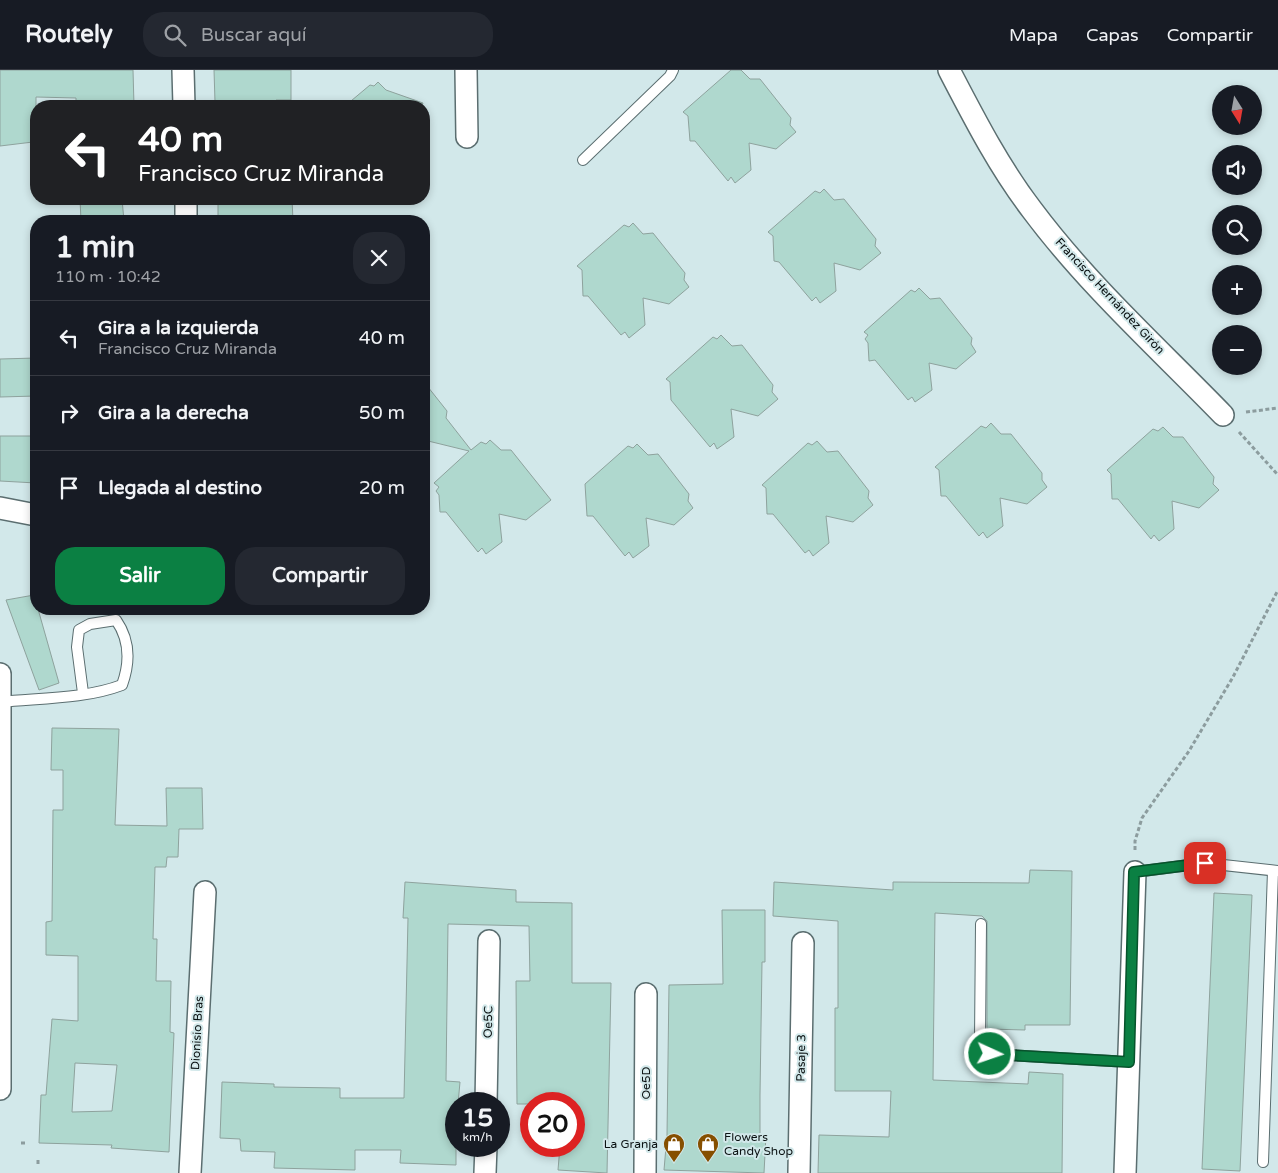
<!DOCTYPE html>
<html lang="es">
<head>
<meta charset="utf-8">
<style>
  body { margin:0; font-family:"Varela Round",sans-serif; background:#242831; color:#f1f3f6; height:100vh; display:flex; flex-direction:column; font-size:19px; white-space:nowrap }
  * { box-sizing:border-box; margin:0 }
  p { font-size:16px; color:#9ea1a6 }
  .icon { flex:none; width:28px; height:28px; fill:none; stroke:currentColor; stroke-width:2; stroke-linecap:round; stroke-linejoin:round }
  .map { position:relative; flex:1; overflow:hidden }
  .details { position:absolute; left:30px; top:145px; width:400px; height:400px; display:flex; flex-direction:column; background:#171b24; border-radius:20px; box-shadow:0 2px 8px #0003 }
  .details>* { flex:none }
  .banner { position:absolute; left:30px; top:30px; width:400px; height:105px; border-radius:20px; box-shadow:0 2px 8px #0003; background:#202124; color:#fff; overflow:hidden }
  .needle { width:32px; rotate:169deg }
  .buttons { position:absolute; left:1212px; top:15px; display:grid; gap:10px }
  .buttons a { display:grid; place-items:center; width:50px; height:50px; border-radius:50%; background:#171b24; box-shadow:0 2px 8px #0003; font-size:25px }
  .speed { position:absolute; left:445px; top:1022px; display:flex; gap:10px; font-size:25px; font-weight:700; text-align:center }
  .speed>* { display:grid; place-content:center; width:65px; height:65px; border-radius:50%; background:#171b24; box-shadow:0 2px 8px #0003; line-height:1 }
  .speed small { font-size:12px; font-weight:400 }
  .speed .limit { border:8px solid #d22; background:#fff; color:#111 }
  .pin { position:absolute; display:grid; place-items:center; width:42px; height:42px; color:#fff; margin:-21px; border-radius:10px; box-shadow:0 2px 8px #0006 }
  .me { position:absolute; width:55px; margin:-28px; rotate:93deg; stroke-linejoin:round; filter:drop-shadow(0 0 4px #0008) }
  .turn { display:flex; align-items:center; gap:18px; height:105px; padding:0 25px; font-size:22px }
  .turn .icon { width:65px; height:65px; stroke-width:2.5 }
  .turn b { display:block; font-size:35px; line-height:42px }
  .round { display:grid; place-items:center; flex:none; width:52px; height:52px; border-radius:20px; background:#242831 }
  .summary { display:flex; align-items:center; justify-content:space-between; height:85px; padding:0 25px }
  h1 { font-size:30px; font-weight:800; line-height:38px }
  .button { display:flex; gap:10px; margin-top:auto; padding:10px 25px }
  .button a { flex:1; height:58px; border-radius:20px; background:#0b8043; color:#fff; font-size:20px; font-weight:800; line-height:58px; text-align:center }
  .button a+a { background:#242831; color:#f1f3f6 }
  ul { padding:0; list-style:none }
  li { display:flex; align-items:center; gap:15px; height:75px; padding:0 25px; border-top:1px solid #363941 }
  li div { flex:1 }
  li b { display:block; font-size:19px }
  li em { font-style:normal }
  header { display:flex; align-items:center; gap:30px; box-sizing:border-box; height:70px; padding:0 25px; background:#171b24; border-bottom:1px solid #363941 }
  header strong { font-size:24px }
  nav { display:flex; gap:28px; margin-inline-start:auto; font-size:18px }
  .search { width:350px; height:45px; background:#242831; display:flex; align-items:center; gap:12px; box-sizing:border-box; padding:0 18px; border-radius:20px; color:#9ea1a6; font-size:19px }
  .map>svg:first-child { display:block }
  .building { fill:#afd8ce; stroke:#8ea29d; fill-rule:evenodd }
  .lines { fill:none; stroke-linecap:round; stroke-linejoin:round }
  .lane-casing { stroke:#5b6e70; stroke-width:12 }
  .street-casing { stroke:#5b6e70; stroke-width:24 }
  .path { stroke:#8c9c9e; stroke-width:3; stroke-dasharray:4 2.5; stroke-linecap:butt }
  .lane { stroke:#fff; stroke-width:10 }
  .street { stroke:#fff; stroke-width:21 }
  .route-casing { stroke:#07532c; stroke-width:12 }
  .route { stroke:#0b8043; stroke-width:9 }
  .labels { text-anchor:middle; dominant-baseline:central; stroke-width:4; stroke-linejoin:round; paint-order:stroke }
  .street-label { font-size:12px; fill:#0b1213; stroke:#d2e8ea }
  .poi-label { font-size:12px; fill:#0b1213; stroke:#d2e8ea; text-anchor:start }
</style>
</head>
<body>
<header>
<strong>Routely</strong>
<div class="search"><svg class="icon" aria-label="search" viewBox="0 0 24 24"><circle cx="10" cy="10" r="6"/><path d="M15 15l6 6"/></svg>Buscar aquí</div>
<nav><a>Mapa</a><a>Capas</a><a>Compartir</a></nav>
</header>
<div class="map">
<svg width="1278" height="1103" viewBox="0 0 1278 1103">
  <rect width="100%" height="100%" fill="#d2e8ea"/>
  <g class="building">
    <path d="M0,0H133L134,36H76V28L36,27V56L31,57L33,72L0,76Z"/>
    <path d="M214,0H291V30H276V36H221V32H215Z"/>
    <path d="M731,0H741L750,9H760L791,48L790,55L796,62L776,79L749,73L751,100L735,113L731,107L728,111L695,71H690L688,46L683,42Z"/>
    <path d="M378,12L386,20L423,33L422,36H345L370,15L374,16Z"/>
    <path d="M824,119L834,130L844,129L876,169L875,176L881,183L860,200L834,193L836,221L820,233L816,227L812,231L779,192L774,191L773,166L768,162L815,121L820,123Z"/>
    <path d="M80,129H122L124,151H81Z"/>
    <path d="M292,129L293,151H218V130Z"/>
    <path d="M633,153L643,164L653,163L685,203L684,210L689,217L669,234L643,228L645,255L629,268L625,262L621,265L588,226H583L582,200L577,196L624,155L629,157Z"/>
    <path d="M919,218L930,229L940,228L972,268L971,274L976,282L956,299L929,293L932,320L915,332L912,327L908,330L875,290L869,291L868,273L865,269L868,265L864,262L911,220L915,222Z"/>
    <path d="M721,265L732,276L742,275L773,315L772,322L778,329L758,346L731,339L734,367L717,379L714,373L710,377L671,330L670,312L666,309L713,267L717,269Z"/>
    <path d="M36,288V326L0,327V289Z"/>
    <path d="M424,312L447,341L446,348L471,380L481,372L486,374L490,370L501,380H511L551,430L526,450L499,444L502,472L486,484L482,478L478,482L446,442H440L439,425L436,421L439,417L434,413L469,381L424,370Z"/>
    <path d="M991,353L1001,364H1011L1042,403V410L1047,417L1027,434L1000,428L1003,456L987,468L983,462L979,466L946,426H941L939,400L935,397L981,356L986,358Z"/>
    <path d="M1163,357L1173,367H1183L1214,407L1213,414L1219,420L1199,438L1172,431L1174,459L1159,471L1154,465L1151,469L1118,429H1112L1111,404L1107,400L1153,359L1158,361Z"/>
    <path d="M0,366H36V413L0,411Z"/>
    <path d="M817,371L827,382L838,381L869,421L868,428L873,435L853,452L826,446L829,473L813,486L809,480L805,483L773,444H767L766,418L762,415L808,373L812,375Z"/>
    <path d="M637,374L648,385L658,384L689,424L688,431L693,438L674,455L646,448L649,476L633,488L629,482L625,486L593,446H587L585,414L628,376L633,378Z"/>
    <path d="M34,525L36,539H38L59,613L39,620L6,530Z"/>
    <path d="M52,658L119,659L115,755L167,756L166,718H202L203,759H179L178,787H167L166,797H155L153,869H157L156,911H171L170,962L174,963L169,1082L111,1078L112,1075L39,1073L41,1025H46L52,949L78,951V886L46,885V852L52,851L53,740H63V700H51ZM75,993L117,995L112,1041L72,1042Z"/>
    <path d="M1030,800L1072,801L1070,955H1025V960L987,959V851L982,846L935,843L933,1010L1028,1014L1029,1002L1063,1004L1062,1103H818L819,1065L889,1067L891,1021H835V938H838V851L773,846L774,812L893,820V812L1029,813Z"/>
    <path d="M405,812L516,820V832L572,833V913H611L607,1103L558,1100L560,1076H574V1034H517L516,911H530L529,856L448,854L446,1011L460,1012L458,1034H456V1095L400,1093L401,1080H355V1100L274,1098L275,1082L241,1081L240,1069L220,1068L222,1012L274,1014V1017L340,1018V1028H404L408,848H403Z"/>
    <path d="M1214,823L1252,825L1240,1101L1202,1099Z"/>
    <path d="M722,840H765V892H762L760,1025V1065H766L764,1103L664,1100L667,1065L669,915L723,914Z"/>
  </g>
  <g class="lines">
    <g class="lane-casing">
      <g id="lane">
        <path d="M583,90L670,6L673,0"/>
        <path d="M1,632C40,628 85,629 122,615C130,593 130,570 116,550L90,554L79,560L77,577L83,623"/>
        <path d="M1135,802L1205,793L1278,801"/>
        <path d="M981,854L980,971L983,980L990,984L1129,992"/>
        <path d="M1263,1092L1273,801"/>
      </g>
    </g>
    <g class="street-casing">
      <g id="street">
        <path d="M183,0L184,36"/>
        <path d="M466,0L467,67"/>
        <path d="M949,0C974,48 999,97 1032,140C1088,215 1158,278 1223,345"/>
        <path d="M186,129V151"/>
        <path d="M0,438L36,445"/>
        <path d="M0,604V1019"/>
        <path d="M486,1034L489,871"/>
        <path d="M190,1103L205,822"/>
        <path d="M485,1103L486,1076"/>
        <path d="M645,1103L646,924"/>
        <path d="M799,1103L803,873"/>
        <path d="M1125,1103L1135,802"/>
      </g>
    </g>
    <g class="path">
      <path d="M1246,342L1278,338"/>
      <path d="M1239,362L1278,405"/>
      <path d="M1135,780V771L1142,748L1189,681L1233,607L1278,520"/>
      <path d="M21,1073H27"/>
      <path d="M38,1094V1088"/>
    </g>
    <use href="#lane" class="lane"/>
    <use href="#street" class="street"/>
  </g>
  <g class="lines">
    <g class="route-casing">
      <path id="route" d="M990,984L1129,992L1134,802L1205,793"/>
    </g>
    <use href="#route" class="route"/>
  </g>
  <defs>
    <g id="shop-pin" transform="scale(1.125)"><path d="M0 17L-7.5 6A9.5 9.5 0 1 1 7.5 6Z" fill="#864f00" stroke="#d2e8ea"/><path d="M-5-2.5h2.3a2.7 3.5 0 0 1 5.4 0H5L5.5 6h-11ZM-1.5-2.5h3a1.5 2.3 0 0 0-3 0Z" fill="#fff"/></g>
  </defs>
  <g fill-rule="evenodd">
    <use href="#shop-pin" x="674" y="1074"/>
    <use href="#shop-pin" x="708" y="1074"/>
  </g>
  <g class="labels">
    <g class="street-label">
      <text transform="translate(1110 226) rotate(47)">Francisco Hernández Girón</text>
      <text transform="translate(488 952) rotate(-89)">Oe5C</text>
      <text transform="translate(197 963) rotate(-87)">Dionisio Bras</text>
      <text transform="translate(801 988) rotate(-89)">Pasaje 3</text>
      <text transform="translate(646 1013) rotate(-90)">Oe5D</text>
    </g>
    <g class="poi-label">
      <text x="724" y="1067">Flowers<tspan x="724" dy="14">Candy Shop</tspan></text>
      <text x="658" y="1074" text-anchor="end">La Granja</text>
    </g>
  </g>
</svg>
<div class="buttons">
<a><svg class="needle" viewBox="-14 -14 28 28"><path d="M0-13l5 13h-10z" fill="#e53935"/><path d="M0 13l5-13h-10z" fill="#9ea1a6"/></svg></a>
<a><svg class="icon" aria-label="sound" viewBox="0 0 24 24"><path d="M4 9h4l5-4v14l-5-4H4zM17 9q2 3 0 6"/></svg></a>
<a><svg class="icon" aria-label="search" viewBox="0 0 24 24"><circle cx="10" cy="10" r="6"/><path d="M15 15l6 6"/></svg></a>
<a>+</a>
<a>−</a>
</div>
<div class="speed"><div>15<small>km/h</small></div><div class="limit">20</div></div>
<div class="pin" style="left:1205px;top:793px;background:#d93025"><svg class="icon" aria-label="arrive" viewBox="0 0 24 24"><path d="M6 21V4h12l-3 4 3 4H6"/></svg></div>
<svg class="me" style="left:990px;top:984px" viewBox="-20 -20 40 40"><circle r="17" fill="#0b8043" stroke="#fff" stroke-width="3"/><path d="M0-11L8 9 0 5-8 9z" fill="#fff"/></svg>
<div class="banner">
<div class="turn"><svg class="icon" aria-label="left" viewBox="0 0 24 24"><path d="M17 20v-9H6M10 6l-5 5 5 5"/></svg><div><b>40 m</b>Francisco Cruz Miranda</div></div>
</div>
<section class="details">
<div class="summary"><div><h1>1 min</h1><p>110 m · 10:42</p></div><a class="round"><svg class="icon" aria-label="close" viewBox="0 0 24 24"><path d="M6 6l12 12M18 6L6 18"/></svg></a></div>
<ul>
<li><svg class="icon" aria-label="left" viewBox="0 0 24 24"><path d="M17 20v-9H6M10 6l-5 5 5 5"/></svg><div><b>Gira a la izquierda</b><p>Francisco Cruz Miranda</p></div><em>40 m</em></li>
<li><svg class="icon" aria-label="right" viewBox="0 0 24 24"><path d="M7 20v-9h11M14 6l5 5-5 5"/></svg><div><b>Gira a la derecha</b></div><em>50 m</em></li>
<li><svg class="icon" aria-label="arrive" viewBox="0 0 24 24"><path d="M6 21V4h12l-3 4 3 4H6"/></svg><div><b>Llegada al destino</b></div><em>20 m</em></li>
</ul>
<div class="button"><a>Salir</a><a>Compartir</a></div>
</section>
</div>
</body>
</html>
